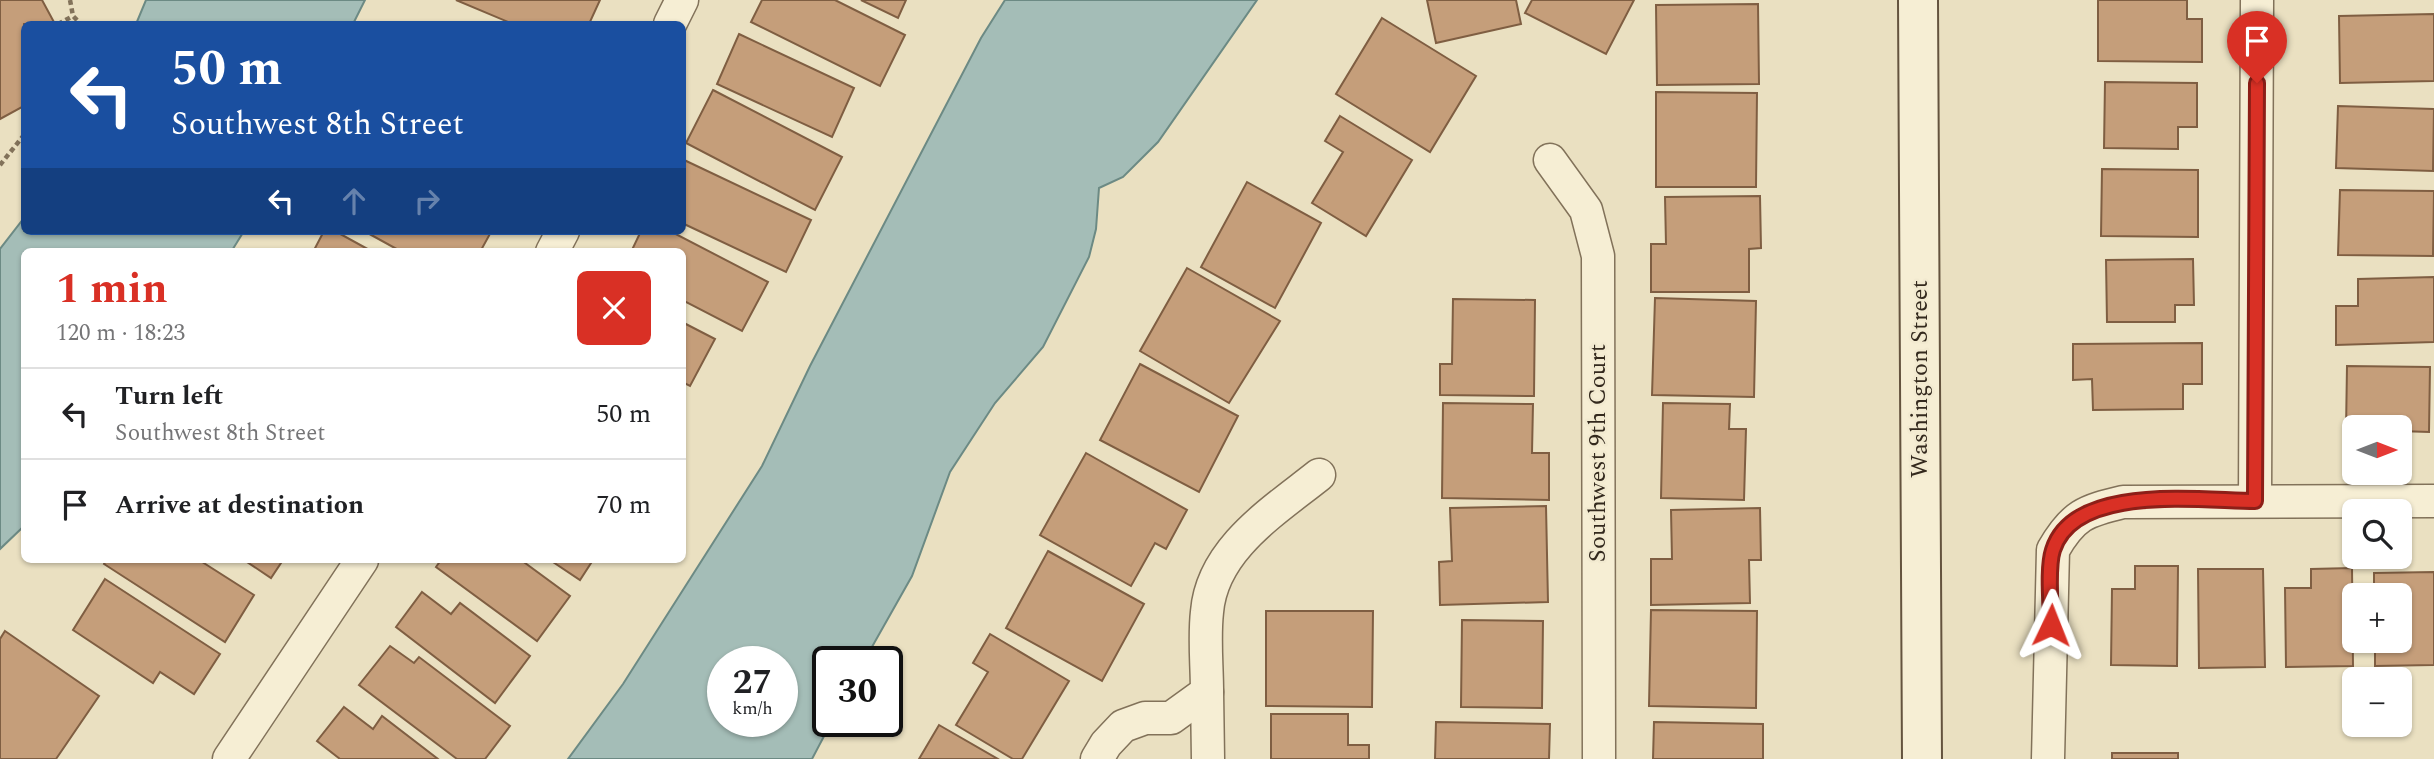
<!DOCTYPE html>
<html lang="en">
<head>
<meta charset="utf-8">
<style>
  body { margin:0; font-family:Spectral,serif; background:#f2f2f2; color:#202124; height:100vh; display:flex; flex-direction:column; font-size:26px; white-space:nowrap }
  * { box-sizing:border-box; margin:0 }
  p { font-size:23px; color:#757577 }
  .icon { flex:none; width:38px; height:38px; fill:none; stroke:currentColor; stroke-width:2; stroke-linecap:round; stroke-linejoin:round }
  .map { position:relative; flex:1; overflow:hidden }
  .side { position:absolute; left:21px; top:248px; width:665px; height:315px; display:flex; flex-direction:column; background:#fff; border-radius:10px; box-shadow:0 2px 5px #0004 }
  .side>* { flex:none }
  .hud { position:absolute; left:21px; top:21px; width:665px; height:214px; border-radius:10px; box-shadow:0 2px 5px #0004; background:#1a4fa0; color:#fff; overflow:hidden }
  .needle { width:46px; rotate:90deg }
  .fabs { position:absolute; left:2342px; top:415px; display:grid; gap:14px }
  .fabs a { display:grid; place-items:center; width:70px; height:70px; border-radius:10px; background:#fff; box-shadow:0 2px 5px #0004; font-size:35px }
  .speed { position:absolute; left:707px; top:646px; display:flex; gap:14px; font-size:35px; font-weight:700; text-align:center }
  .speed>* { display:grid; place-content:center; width:91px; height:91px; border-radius:50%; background:#fff; box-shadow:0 2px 5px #0004; line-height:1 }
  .speed small { font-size:18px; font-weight:400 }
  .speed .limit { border:4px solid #111; border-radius:10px; background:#fff; color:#111 }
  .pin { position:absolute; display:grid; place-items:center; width:60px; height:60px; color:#fff; margin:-72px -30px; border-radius:50% 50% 50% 0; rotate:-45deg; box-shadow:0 0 7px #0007 }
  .pin .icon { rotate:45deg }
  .me { position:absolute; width:77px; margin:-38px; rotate:2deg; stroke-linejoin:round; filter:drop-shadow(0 0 5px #0008) }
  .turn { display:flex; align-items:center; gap:24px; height:147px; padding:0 35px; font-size:32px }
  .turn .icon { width:91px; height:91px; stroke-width:2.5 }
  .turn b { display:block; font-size:49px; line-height:60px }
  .lanes { display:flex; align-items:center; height:66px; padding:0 35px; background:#0003; justify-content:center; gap:35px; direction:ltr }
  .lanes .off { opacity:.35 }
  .round { display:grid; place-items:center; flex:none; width:74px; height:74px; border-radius:10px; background:#f2f2f2 }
  .overview { display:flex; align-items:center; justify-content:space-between; height:119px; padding:0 35px }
  h1 { font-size:42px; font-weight:700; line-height:52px; color:#d93025 }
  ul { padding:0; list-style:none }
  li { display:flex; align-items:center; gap:21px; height:91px; padding:0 35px; border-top:2px solid #e0e0e0 }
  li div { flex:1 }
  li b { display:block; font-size:26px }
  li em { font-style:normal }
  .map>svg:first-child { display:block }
  .water { fill:#a4bdb7; stroke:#6c8a84; stroke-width:2; fill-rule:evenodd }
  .building { fill:#c59e7a; stroke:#7f5e42; stroke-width:2 }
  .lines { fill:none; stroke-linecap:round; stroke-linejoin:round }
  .street-casing { stroke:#82725a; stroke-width:35 }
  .secondary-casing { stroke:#64533e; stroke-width:42 }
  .path { stroke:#82725a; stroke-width:4.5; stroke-dasharray:5 3.5; stroke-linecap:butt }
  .street { stroke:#f6eed4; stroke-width:32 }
  .secondary { stroke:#f6eed4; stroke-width:38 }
  .route-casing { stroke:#8d1f18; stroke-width:18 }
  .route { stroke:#d93025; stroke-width:12 }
  .labels { text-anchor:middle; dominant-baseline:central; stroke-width:5; stroke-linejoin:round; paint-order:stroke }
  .street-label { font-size:24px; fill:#33291d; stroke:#f2ead0 }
</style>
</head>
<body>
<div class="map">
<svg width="2434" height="759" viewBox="0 0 2434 759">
  <rect width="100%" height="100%" fill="#eae0c1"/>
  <g class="water">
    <path d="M146,0H365L353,24H136Z"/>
    <path d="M1005,0H1257L1158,142L1123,177L1099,188L1096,229L1089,257L1043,347L995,403L950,472L912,576L864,661L828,662V721H832L812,759H568L623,684L762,466L810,366L981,38ZM723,662H782V721H723Z"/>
    <path d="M24,218V231H244L231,252H24V526L0,549V249Z"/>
  </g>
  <g class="building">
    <path d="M0,0H42L55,24H24V106L0,119Z"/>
    <path d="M456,0H600L589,24H513Z"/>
    <path d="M762,0H835L905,35L880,86L751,22Z"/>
    <path d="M861,0H906L898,18Z"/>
    <path d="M1427,0H1516L1521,24L1436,43Z"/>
    <path d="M1532,0H1634L1606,54L1525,13Z"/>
    <path d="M2098,0H2187V19H2202V62L2098,61Z"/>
    <path d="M1758,4L1759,84L1657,85L1656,5Z"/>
    <path d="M2434,14V81L2340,83L2339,16Z"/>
    <path d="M1382,18L1476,76L1430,152L1336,94Z"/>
    <path d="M739,34L854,88L832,137L717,84Z"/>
    <path d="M2105,82L2197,83V127H2178V149L2104,148Z"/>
    <path d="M713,90L842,157L815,210L686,143Z"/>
    <path d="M1656,92L1757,93L1756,187H1656Z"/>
    <path d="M2338,106L2434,109L2433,171L2336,168Z"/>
    <path d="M1340,116L1412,160L1366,236L1312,203L1343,152L1325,141Z"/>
    <path d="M682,159L811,220L786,272L682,223Z"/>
    <path d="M2102,169L2198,170V237L2101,236Z"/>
    <path d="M1247,182L1321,223L1275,308L1201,267Z"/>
    <path d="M2340,190L2434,191L2433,256L2338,255Z"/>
    <path d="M1760,196L1761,248L1749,249V292H1651V244H1666L1665,197Z"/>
    <path d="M324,231H335L373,252H313Z"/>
    <path d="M364,231H489L491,232L480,252H402Z"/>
    <path d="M641,231H670L768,282L742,331L682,300V252H631Z"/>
    <path d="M2193,259L2194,305H2175V322H2107L2106,260Z"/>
    <path d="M1187,268L1280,321L1229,403L1140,351Z"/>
    <path d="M2434,277V342L2336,345V306H2358V279Z"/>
    <path d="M1655,298L1756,301L1754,397L1652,395Z"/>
    <path d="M1453,299L1535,300L1534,396L1440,395V364H1452Z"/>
    <path d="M682,322L715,339L690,386L682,382Z"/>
    <path d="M2202,343V384H2183V409L2093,410L2092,379L2073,380V344Z"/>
    <path d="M1140,364L1238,416L1199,492L1100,440Z"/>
    <path d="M2347,366L2430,367L2429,432L2399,431V427H2354V431L2346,430Z"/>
    <path d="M1443,403L1533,404L1532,453H1549V500L1442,498Z"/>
    <path d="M1663,403L1730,404L1729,429H1746L1744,500L1661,498Z"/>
    <path d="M1086,453L1187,510L1166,549L1155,543L1131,586L1040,535Z"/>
    <path d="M1546,506L1548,602L1440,605L1439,562L1452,561L1450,508Z"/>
    <path d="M1760,508L1761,560H1749L1750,603L1651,605V559H1672L1671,510Z"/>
    <path d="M1048,551L1144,604L1102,681L1006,628Z"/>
    <path d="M106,560H199L254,595L225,642L104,564Z"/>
    <path d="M244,560H283L271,578Z"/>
    <path d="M441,560H521L570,596L537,641L436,567Z"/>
    <path d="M550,560H593L580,580Z"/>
    <path d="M2135,566H2178L2177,666L2111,665L2112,589H2135Z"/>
    <path d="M2352,568L2353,666L2286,667L2285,588H2311V569Z"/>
    <path d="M2198,569H2263L2265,667L2199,668Z"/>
    <path d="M2434,572V665L2375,666V640H2399V595H2374V573Z"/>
    <path d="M105,579L220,654L194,694L160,672L153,683L73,630Z"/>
    <path d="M422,592L451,614L460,603L530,656L495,703L396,627Z"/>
    <path d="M1651,610L1757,611L1756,708L1649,706Z"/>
    <path d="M1266,611H1373L1372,707L1266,706Z"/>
    <path d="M1462,620L1543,621L1542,708L1461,707Z"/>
    <path d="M5,631L99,696L56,759H0V639Z"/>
    <path d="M990,634L1069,681L1022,759H1013L956,725L988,672L973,663Z"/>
    <path d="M390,646L414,663L419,657L510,726L485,759H457L359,685Z"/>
    <path d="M344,707L373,729L382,716L438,759H340L317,741Z"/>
    <path d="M1271,714H1348V745H1369V759H1271Z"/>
    <path d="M1436,722L1550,724L1549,759H1435Z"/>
    <path d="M1654,722L1763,724V759H1653Z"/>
    <path d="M939,725L998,759H919Z"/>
    <rect x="2112" y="753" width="66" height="6"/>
  </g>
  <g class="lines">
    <g class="street-casing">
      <g id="street">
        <path d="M670,24L682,0"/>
        <path d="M1550,160L1586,210L1598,256L1599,759"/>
        <path d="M552,252L563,231"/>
        <path d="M2255,501L2257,0"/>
        <path d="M1207,692L1208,759"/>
        <path d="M229,759L362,560"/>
        <path d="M1097,759L1106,744L1123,726L1145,718H1171L1207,692C1207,666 1204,638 1207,612C1212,549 1274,511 1319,475"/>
        <path d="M2048,759L2053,550C2073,515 2085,511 2123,502L2434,501"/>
      </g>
    </g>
    <g class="secondary-casing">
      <path id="secondary" d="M1918,0L1922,759"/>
    </g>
    <g class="path">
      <path d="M70,0L73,16L81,24"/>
      <path d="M58,24L73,16"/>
      <path d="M0,165L24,135"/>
    </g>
    <use href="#street" class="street"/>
    <use href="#secondary" class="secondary"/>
  </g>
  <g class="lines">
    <g class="route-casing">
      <path id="route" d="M2051,625C2051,605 2047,568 2053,550C2074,483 2201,501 2255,501L2257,83"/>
    </g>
    <use href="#route" class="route"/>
  </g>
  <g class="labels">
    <g class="street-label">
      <text transform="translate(1920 379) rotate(-90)">Washington Street</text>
      <text transform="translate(1598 453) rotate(-90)">Southwest 9th Court</text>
    </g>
  </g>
</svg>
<div class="fabs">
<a><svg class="needle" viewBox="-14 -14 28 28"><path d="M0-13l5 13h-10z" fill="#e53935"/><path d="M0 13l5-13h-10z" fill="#757577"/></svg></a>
<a><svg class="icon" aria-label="search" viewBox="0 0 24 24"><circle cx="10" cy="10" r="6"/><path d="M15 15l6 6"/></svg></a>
<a>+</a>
<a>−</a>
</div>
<div class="speed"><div>27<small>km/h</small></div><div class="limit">30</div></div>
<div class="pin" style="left:2257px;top:83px;background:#d93025"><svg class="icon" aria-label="arrive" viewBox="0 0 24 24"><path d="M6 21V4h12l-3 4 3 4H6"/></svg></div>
<svg class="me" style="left:2051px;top:625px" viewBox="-20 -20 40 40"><path d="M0-17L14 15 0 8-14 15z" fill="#d93025" stroke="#fff" stroke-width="4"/></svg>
<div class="hud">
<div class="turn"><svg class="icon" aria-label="left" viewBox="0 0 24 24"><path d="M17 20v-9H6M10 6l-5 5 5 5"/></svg><div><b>50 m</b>Southwest 8th Street</div></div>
<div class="lanes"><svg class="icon" aria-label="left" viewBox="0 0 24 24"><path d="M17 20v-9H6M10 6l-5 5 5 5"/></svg><svg class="icon off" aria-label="ahead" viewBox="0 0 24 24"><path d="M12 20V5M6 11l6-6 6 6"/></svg><svg class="icon off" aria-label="right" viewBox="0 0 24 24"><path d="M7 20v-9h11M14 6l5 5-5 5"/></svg></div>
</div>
<section class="side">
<div class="overview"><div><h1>1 min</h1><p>120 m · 18:23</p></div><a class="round" style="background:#d93025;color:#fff"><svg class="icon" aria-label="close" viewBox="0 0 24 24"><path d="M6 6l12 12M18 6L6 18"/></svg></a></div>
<ul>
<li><svg class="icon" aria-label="left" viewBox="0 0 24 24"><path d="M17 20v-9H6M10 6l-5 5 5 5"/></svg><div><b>Turn left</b><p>Southwest 8th Street</p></div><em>50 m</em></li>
<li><svg class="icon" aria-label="arrive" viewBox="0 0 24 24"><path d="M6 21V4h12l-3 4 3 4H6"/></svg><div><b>Arrive at destination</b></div><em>70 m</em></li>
</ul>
</section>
</div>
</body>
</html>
